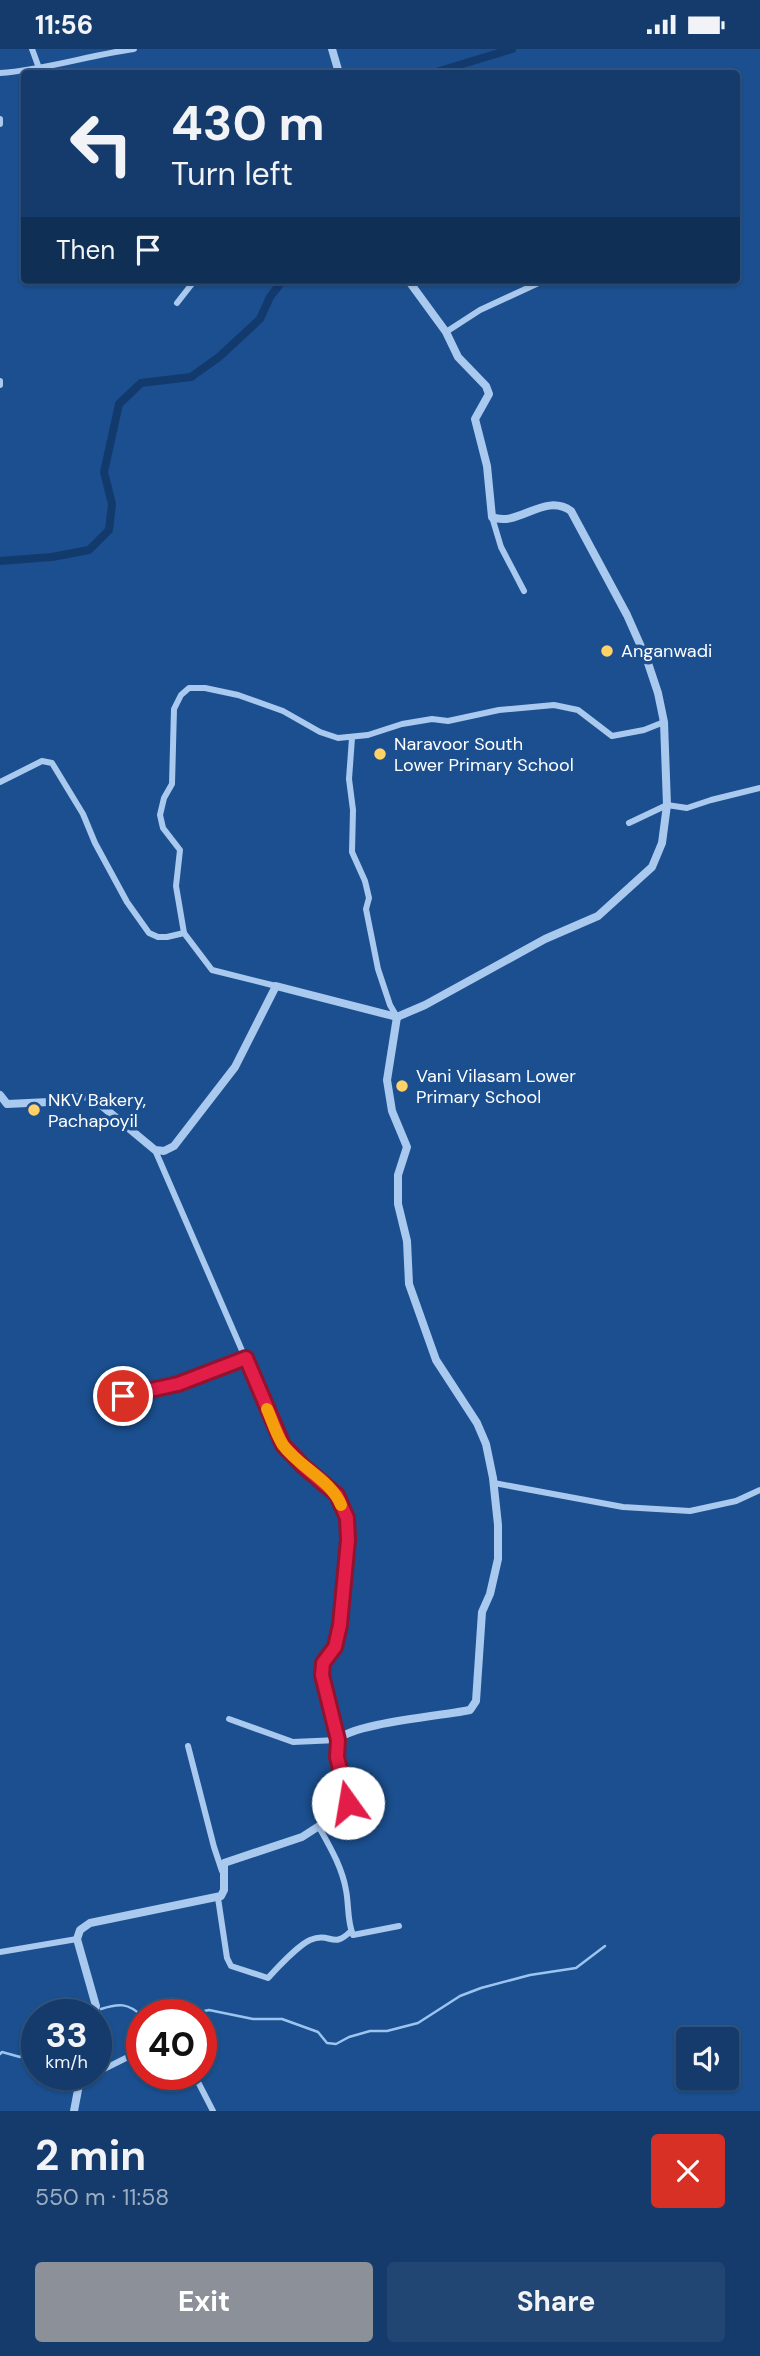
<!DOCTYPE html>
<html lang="en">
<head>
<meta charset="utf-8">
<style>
  body { margin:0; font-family:"DM Sans",sans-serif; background:#214673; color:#f1f3f6; height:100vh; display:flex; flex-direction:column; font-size:26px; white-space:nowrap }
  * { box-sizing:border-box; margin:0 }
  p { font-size:23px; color:#9dadc1 }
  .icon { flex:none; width:38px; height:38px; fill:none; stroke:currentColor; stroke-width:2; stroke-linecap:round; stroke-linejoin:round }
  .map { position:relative; height:2062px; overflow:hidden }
  .details { display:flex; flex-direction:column; background:#143b6b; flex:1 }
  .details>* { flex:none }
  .guide { position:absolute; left:21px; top:21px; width:719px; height:214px; border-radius:7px; box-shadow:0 2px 5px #0004,0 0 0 2px #33557e; background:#143b6b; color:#f1f3f6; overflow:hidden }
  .tools { position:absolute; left:676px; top:1978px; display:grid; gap:14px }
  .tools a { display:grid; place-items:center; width:63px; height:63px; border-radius:7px; background:#143b6b; box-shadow:0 2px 5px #0004,0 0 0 2px #33557e; font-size:35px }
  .speed { position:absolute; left:21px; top:1950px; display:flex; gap:14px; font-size:35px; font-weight:700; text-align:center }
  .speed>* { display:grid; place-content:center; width:91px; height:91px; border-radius:50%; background:#143b6b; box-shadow:0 2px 5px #0004,0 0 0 2px #33557e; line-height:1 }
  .speed small { font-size:18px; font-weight:400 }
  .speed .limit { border:10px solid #d22; background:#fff; color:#111 }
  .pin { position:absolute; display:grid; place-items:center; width:60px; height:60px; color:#fff; margin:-30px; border:4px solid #fff; border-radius:50%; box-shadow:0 2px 7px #0007 }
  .me { position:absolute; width:77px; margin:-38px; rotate:347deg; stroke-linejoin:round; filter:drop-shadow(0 0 5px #0008) }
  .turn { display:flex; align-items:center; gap:24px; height:147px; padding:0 35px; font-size:32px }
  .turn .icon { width:91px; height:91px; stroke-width:2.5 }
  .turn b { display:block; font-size:49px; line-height:60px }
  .then { display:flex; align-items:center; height:66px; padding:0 35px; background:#0003; gap:14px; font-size:26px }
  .round { display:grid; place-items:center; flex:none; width:74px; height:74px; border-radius:7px; background:#214673 }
  .summary { display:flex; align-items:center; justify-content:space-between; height:119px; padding:0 35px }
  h1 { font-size:42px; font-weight:700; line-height:52px }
  .action { display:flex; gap:14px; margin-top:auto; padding:14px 35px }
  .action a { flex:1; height:80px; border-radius:7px; background:#8c9099; color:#fff; font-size:28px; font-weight:700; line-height:80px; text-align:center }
  .action a+a { background:#214673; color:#f1f3f6 }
  .status { display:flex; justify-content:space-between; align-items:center; height:49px; padding:0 35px; background:#143b6b; direction:ltr }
  .status svg { height:19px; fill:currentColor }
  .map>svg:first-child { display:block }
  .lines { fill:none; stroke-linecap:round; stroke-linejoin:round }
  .stream { stroke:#9cc4f0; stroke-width:2.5 }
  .canal { stroke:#123a6d; stroke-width:8 }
  .minor { stroke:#a9c9ee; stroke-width:6 }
  .tertiary { stroke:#a9c9ee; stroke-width:8 }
  .route-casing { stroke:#92132f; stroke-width:18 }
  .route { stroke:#e11d48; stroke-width:12 }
  .slow { stroke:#f59e0b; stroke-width:12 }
  .poi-dot { fill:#ffd166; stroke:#1b4f8f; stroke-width:2.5 }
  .labels { text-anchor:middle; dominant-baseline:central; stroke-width:7; stroke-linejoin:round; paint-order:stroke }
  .poi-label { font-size:18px; fill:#fff; stroke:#1b4f8f; text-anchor:start }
</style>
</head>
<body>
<div class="status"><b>11:56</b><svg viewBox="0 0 49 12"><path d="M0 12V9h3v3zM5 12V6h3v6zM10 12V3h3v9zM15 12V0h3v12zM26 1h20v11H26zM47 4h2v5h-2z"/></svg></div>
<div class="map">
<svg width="760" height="2062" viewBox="0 0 760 2062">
  <rect width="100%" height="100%" fill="#1b4f8f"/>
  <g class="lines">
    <g class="stream">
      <path d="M101,1960C119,1954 128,1954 142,1967"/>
      <path d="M190,1965L209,1961L253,1970H282L318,1983L327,1994L336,1995L349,1988L370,1982H387L418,1974L460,1947L481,1939L530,1926L576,1919L605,1897"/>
      <path d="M0,2005L2,2003L20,2008L37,1988"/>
    </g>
    <g class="canal">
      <path d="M433,24L512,0"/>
      <path d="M0,512L52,508L89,501L109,481L112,455L104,423L119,355L141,334L191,328L219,308L260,270L270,248L283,231"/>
    </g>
    <g class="minor">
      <path d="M32,0L39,19"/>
      <path d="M0,24C45,21 89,6 134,0"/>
      <path d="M0,70V75"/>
      <path d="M177,254L195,231"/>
      <path d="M446,283L480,261L545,231"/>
      <path d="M0,332V336"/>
      <path d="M492,468L501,498L524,542"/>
      <path d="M352,689L349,730L353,761L352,803L365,832L369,849L366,860L378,920L390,956L397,968"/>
      <path d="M0,733L42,712L52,714L83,765L95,794L127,853L149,884L158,888H167L184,884L176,837L180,801L163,779L160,766L164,749L172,735L174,660L181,646L189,639H205L238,646L283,662L320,683L338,689L368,686L402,675L432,670L448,672L499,661L554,656L578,661L612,687L644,681L664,673"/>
      <path d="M629,774L667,756L687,759L711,751L760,739"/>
      <path d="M184,884L212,921L276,937"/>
      <path d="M155,1101L283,1396L303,1417L337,1446L347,1469L348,1491L339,1576L335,1598L323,1614L322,1626L338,1691L293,1693L229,1670"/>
      <path d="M123,1347L178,1335L246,1309"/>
      <path d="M494,1434L623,1458L690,1462L736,1452L760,1441"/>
      <path d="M188,1697L214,1798L222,1822"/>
      <path d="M319,1778C330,1798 342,1818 346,1841C349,1856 347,1872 353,1886L399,1877"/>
      <path d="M218,1849L227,1909L231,1917L268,1929C277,1919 299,1896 310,1891C331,1882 332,1901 351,1882"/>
      <path d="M0,1903L77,1890"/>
      <path d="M96,2024L142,2001"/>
      <path d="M194,2025L213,2062"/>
      <path d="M80,2031L95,2025"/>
    </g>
    <g class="tertiary">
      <path d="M332,0L339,24"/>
      <path d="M0,1046L7,1055L49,1053L85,1047L96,1052L155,1101L164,1102L174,1097L235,1018L276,937L397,968L425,956L545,890L598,867L652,818L662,794L667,756L664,673L658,644L647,611L627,566L571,462C544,443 518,479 492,468L487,417L475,370L489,345L486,337L458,308L446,283L408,231"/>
      <path d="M93,1965L96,1957L77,1890L80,1881L90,1874L221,1847L224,1841V1814L302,1788L347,1759L348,1754C345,1739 332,1704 339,1691C347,1675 448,1666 470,1661L476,1652L482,1563L490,1545L498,1510V1476L493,1429L486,1395L477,1374L436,1311L409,1235L407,1192L398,1155V1126L407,1098L392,1062L387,1031L397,968"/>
      <path d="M74,2062L81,2025"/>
    </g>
  </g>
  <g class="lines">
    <g class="route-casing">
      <path id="route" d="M123,1347L178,1335L246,1309L283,1396L303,1417L337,1446L347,1469L348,1491L340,1576L335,1598L323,1614L322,1626L338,1691L337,1708L348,1754"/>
    </g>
    <use href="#route" class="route"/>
    <path class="slow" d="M267,1360C272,1371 276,1385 283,1396C299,1418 331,1431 341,1456"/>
  </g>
  <g class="poi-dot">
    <circle cx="607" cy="602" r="7"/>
    <circle cx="380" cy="705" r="7"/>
    <circle cx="402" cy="1037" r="7"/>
    <circle cx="34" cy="1061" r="7"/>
  </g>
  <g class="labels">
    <g class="poi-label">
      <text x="621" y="602">Anganwadi</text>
      <text x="394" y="695">Naravoor South<tspan x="394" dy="21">Lower Primary School</tspan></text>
      <text x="416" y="1027">Vani Vilasam Lower<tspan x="416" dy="21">Primary School</tspan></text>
      <text x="48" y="1051">NKV Bakery,<tspan x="48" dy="21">Pachapoyil</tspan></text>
    </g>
  </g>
</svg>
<div class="tools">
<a><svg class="icon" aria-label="sound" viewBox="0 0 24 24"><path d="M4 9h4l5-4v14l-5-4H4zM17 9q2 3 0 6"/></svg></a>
</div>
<div class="speed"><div>33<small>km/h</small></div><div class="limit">40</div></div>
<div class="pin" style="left:123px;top:1347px;background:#d93025"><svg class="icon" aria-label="arrive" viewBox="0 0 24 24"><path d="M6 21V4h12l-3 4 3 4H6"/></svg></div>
<svg class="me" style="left:348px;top:1754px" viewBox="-20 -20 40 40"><circle r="19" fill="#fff"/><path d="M0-13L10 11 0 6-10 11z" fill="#e11d48"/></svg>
<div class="guide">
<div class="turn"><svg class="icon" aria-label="left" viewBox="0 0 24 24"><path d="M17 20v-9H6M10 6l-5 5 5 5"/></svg><div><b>430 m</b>Turn left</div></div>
<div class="then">Then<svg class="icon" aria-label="arrive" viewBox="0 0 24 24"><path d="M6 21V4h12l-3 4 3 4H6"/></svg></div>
</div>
</div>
<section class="details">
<div class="summary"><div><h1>2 min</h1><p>550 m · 11:58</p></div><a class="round" style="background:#d93025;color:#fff"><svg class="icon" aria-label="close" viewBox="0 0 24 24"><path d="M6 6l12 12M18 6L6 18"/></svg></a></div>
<div class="action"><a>Exit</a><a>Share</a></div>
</section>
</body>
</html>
